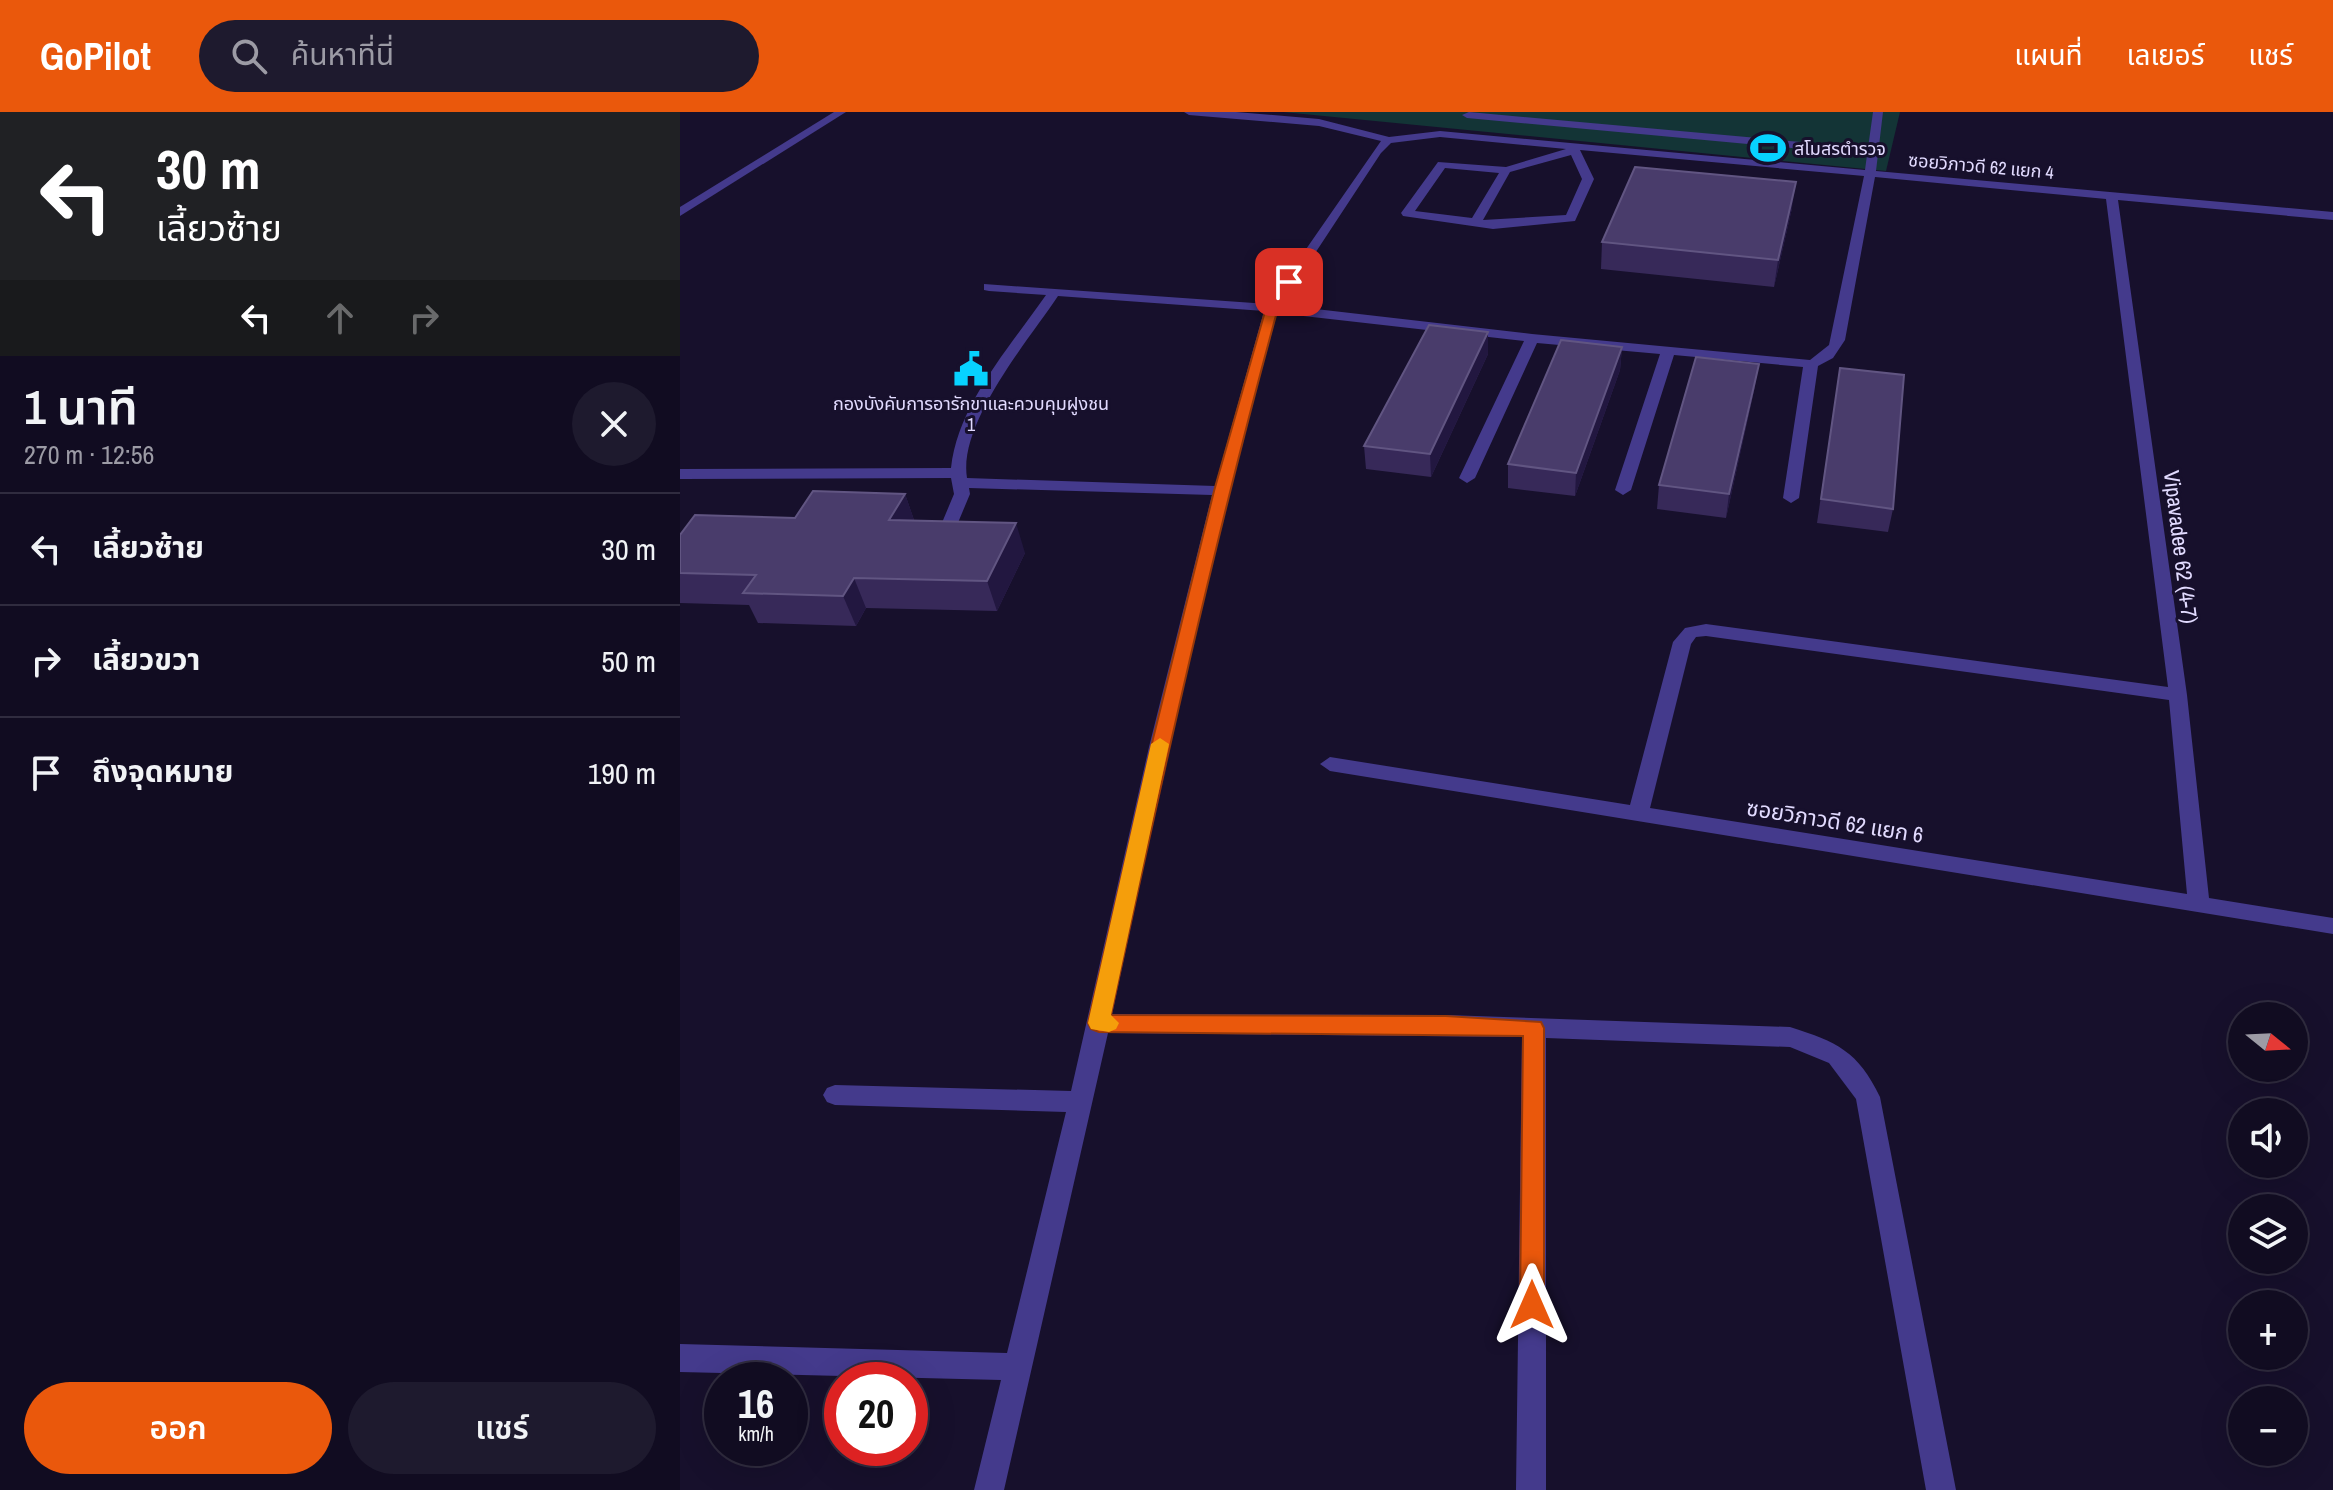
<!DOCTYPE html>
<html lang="th">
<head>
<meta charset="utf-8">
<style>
  body { margin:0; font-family:"Archivo Narrow","Noto Sans Thai",sans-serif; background:#1e1a2e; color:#f1f3f6; height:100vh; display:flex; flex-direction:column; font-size:30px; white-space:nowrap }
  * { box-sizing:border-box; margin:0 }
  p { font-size:26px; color:#9c9ba5 }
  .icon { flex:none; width:44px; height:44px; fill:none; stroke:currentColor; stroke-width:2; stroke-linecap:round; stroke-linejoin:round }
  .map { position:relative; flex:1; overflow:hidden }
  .drawer { display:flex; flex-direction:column; background:#110c21; width:680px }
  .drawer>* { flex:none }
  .hud { background:#202124; color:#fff; overflow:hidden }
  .needle { width:52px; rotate:108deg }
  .buttons { position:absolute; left:1548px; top:890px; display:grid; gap:16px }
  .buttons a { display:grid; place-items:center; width:80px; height:80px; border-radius:50%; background:#110c21; box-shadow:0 8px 32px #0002,0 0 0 2px #302c3f; font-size:40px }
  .speed { position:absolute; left:24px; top:1250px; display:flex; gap:16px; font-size:40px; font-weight:700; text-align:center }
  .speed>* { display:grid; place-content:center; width:104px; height:104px; border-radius:50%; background:#110c21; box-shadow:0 8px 32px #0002,0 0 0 2px #302c3f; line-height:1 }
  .speed small { font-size:20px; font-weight:400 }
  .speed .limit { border:12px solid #d22; background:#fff; color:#111 }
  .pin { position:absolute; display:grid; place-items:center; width:68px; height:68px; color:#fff; margin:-34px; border-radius:16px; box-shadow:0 4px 12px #0006 }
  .me { position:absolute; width:88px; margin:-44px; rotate:0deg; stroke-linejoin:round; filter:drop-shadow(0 0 6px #0008) }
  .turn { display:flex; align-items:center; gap:28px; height:168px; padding:0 24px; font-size:36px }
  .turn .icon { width:104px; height:104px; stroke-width:2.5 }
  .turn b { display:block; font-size:56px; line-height:68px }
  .lanes { display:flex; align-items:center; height:76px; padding:0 24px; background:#0003; justify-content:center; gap:40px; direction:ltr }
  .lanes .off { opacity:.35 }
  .round { display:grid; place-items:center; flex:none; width:84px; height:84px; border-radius:42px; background:#1e1a2e }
  .summary { display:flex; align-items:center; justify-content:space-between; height:136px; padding:0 24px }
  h1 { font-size:48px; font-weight:600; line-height:60px }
  .action { display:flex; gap:16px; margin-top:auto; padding:16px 24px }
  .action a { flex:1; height:92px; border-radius:48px; background:#ea580c; color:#fff; font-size:32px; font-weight:600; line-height:92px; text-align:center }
  .action a+a { background:#1e1a2e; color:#f1f3f6 }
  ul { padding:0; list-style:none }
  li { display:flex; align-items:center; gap:24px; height:112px; padding:0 24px; border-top:2px solid #302c3f }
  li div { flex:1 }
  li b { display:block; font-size:30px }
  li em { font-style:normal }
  header { display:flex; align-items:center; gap:48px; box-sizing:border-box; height:112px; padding:0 40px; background:#ea580c; color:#fff }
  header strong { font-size:38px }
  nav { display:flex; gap:44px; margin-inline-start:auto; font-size:28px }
  .search { width:560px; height:72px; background:#1e1a2e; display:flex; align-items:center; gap:20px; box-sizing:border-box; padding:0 28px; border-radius:44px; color:#9c9ba5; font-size:30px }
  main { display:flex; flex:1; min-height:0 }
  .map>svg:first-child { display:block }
  .green { fill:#133436 }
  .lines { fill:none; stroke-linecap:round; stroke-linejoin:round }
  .minor { fill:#443a8c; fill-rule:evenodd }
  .wall { fill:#372959 }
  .shaded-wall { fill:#221740 }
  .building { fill:#493c6b; stroke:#615582; stroke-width:2 }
  .route { fill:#ea580c; stroke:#983908; stroke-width:2 }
  .slow { fill:#f59e0b }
  .labels { text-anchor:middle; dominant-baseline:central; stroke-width:6; stroke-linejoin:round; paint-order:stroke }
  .far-poi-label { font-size:18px; fill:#e2dbff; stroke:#17102c; text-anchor:start }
  .far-street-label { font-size:18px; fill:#e2dbff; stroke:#17102c }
  .street-label { font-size:22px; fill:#e2dbff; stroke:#17102c }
</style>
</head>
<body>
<header>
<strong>GoPilot</strong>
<div class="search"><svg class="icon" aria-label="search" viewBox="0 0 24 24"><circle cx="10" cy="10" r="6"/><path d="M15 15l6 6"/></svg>ค้นหาที่นี่</div>
<nav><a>แผนที่</a><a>เลเยอร์</a><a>แชร์</a></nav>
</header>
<main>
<section class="drawer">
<div class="hud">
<div class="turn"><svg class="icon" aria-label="left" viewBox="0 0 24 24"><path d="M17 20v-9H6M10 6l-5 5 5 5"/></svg><div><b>30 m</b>เลี้ยวซ้าย</div></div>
<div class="lanes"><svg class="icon" aria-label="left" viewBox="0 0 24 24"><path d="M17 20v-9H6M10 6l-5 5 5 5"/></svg><svg class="icon off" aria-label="ahead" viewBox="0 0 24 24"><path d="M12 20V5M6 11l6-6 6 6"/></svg><svg class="icon off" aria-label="right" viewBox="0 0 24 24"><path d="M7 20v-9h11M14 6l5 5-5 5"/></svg></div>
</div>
<div class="summary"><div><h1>1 นาที</h1><p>270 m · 12:56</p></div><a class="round"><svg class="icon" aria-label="close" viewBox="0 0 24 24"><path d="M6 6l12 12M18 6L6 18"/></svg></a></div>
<ul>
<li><svg class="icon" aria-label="left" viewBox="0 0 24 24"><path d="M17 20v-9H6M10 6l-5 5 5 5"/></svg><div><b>เลี้ยวซ้าย</b></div><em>30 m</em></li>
<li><svg class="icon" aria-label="right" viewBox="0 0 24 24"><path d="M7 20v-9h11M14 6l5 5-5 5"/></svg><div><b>เลี้ยวขวา</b></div><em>50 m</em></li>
<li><svg class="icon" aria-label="arrive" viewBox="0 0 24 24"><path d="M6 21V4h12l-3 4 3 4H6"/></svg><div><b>ถึงจุดหมาย</b></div><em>190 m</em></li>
</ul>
<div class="action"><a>ออก</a><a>แชร์</a></div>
</section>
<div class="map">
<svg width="1653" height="1378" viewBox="0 0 1653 1378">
  <rect width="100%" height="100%" fill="#17102c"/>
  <path class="green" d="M603,0H1220L1206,59Z"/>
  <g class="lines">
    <g class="minor">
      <path d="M154,0H166L0,104V95Z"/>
      <path d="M504,0H556L639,7L709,25L760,19L1185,58L1187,43L787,6L782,3L789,0L1188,36L1193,0H1203L1196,59L1653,100V108L1438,88L1507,583L1529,786L1653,806V822L650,659L640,652L650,645L950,693L993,530L1005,516L1026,512L1488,575L1426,87L1195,65L1165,228L1153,246L1138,254L1119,386L1111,391L1103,386L1123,255L994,243L951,378L943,383L935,378L980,242L857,231L795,366L787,371L779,366L844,229L597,201L549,379L489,635L432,902L766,903L1110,915C1157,930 1178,939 1200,985L1276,1378H1246L1176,987L1149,951L1110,935L866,926V1378H836L842,925L428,921L324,1378H294L321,1268L0,1260V1232L327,1241L386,1000L155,993L147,990L143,983L147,976L155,973L391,979L469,635L532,383L289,376L290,382L272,425L264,430L256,425L274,382L271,366L0,367V357L271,356C278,292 330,235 366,183L309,179L304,178V172L588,192L701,29L639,14L509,3ZM760,25L886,37L826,55L758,50L721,101L723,104L813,117L895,109L914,67L900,38L1184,64L1149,233L1130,248L852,222L601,193L701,41L711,31ZM891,43L902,67L886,103L803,108L830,60ZM765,56L819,61L792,106L735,99ZM378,184L584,199L535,374L287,366C278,311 348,229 378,184ZM1026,524L1489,588L1507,782L970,696L1011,532L1016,525Z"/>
    </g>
  </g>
  <g class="wall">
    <path d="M1112,96L1094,175L921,157L922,130Z"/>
    <path d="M808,220V242L751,365L686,357L684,334Z"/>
    <path d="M942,235L940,258L895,384L828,376V352Z"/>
    <path d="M1160,256L1213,397L1208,420L1137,411Z"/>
    <path d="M1075,274L1046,406L977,397L979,373Z"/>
    <path d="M225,382L234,408L345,441L317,499L186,496L176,514L78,511L69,493L0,491V423L115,406Z"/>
  </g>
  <g class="shaded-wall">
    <path d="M1116,70L1112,96L1094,175L1098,148Z"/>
    <path d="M808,220V242L751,365L750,342Z"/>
    <path d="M942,235L940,258L895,384L896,361Z"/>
    <path d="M1079,252L1075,274L1046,406L1049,382Z"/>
    <path d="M225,382L235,411L209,408Z"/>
    <path d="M336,411L345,441L317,499L307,469Z"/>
    <path d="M174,466L186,496L176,514L163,484Z"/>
  </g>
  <g class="building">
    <path d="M955,55L1116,70L1098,148L922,130Z"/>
    <path d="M749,213L808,220L750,342L684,334Z"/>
    <path d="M881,228L942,235L896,361L828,352Z"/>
    <path d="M1016,245L1079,252L1049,382L979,373Z"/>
    <path d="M1160,256L1224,263L1213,397L1141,387Z"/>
    <path d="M133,379L225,382L209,408L336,411L307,469L174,466L163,484L63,481L76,463L0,461V423L15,403L115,406Z"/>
  </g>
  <path class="route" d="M609,166L615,170L598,196C534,430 482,666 431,903L766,904L861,910L864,916V1193L860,1202L852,1205L843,1202L840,1193L843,924L419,920L411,917L408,911L471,635L534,379L586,196L605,167Z"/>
  <path class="slow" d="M480,626L489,632L431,903L439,911L436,917L429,920L411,917L408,911L471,632Z"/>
  <defs>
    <g id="stadium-bare" transform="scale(2.76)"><path d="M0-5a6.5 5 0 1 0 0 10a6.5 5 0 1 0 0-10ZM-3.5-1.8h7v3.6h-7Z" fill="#07d2ff" stroke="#17102c" stroke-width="2.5" paint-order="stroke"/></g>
    <g id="civic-bare" transform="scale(2.76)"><path d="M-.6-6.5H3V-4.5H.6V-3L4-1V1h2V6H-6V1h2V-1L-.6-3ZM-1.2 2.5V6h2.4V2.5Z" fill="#07d2ff" stroke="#17102c" stroke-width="2.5" paint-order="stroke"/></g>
  </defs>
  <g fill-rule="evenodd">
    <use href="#stadium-bare" x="1088" y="36"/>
    <use href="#civic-bare" x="291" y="257"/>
  </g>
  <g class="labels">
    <g class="far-poi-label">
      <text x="1114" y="36">สโมสรตำรวจ</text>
      <text x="291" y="291" text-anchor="middle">กองบังคับการอารักขาและควบคุมฝูงชน<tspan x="291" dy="21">1</tspan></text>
    </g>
    <g class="far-street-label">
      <text transform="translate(1301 54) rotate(5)">ซอยวิภาวดี 62 แยก 4</text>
    </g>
    <g class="street-label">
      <text transform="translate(1501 435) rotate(83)">Vipavadee 62 (4-7)</text>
      <text transform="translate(1155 709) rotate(9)">ซอยวิภาวดี 62 แยก 6</text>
    </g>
  </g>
</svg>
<div class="buttons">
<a><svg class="needle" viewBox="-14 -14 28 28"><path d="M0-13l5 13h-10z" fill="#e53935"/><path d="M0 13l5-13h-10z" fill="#9c9ba5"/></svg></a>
<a><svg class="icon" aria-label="sound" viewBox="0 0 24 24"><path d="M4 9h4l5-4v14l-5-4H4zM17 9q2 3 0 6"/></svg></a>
<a><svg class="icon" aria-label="layers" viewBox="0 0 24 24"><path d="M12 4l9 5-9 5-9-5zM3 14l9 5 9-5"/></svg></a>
<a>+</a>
<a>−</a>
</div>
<div class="speed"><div>16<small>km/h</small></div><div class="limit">20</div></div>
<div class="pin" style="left:609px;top:170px;background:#d93025"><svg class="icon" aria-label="arrive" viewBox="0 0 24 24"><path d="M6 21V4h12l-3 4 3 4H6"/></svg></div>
<svg class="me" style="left:852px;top:1193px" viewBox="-20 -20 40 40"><path d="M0-17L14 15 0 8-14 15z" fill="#ea580c" stroke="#fff" stroke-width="4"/></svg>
</div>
</main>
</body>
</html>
